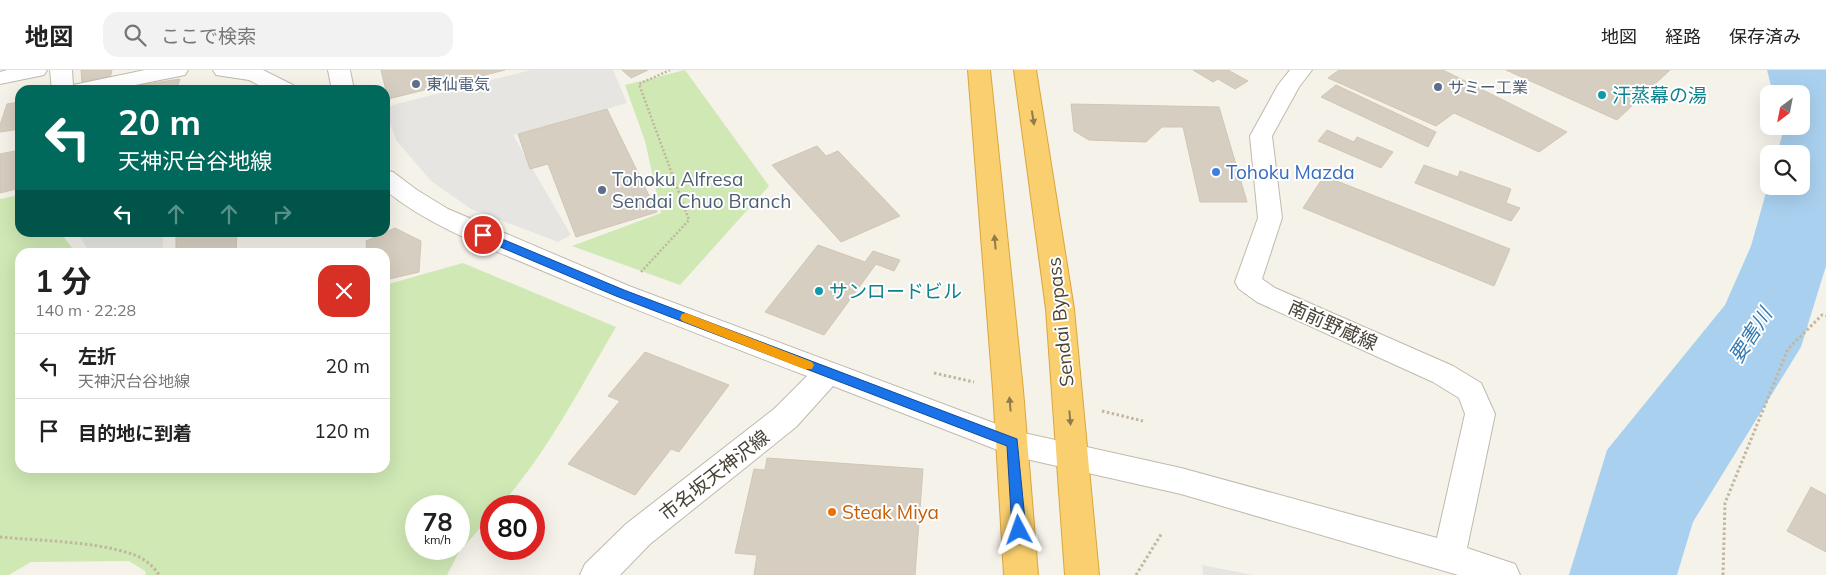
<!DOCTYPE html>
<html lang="ja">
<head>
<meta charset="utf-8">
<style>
  body { margin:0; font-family:Mulish,"Noto Sans JP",sans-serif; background:#f2f2f2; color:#222; height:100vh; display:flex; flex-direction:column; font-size:19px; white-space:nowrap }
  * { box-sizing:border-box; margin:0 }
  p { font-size:16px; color:#767676 }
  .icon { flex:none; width:28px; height:28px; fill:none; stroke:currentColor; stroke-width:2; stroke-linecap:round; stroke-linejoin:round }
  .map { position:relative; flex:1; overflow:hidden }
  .drawer { position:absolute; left:15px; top:178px; width:375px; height:225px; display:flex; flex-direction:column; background:#fff; border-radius:15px; box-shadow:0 5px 20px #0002 }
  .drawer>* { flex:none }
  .top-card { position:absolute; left:15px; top:15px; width:375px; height:152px; border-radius:15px; box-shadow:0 5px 20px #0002; background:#00695c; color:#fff; overflow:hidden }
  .needle { width:32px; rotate:212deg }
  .tools { position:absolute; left:1760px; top:15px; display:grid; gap:10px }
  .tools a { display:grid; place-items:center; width:50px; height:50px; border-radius:10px; background:#fff; box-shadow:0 5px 20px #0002; font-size:25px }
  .speed { position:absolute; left:405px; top:425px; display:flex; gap:10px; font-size:25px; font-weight:700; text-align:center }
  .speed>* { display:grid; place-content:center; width:65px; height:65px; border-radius:50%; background:#fff; box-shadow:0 5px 20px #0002; line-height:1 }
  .speed small { font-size:12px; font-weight:400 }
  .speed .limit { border:8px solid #d22; background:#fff; color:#111 }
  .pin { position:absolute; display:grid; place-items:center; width:42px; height:42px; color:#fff; margin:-21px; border:2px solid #fff; border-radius:50%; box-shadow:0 1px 5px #0007 }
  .me { position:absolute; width:55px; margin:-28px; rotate:356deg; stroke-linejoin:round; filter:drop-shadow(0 0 4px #0008) }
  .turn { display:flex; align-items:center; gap:18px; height:105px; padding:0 20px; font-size:22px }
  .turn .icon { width:65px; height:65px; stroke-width:2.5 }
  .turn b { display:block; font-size:35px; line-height:42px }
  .lanes { display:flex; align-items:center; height:48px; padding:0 20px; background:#0003; justify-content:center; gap:25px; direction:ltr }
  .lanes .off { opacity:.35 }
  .round { display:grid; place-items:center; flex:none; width:52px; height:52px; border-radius:15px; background:#f2f2f2 }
  .head { display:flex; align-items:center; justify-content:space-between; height:85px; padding:0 20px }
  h1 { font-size:30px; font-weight:700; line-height:38px }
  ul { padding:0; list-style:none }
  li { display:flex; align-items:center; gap:15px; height:65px; padding:0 20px; border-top:1px solid #e0e0e0 }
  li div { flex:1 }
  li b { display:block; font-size:19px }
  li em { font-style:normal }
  header { display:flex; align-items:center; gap:30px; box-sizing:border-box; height:70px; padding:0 25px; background:#fff; border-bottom:1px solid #e0e0e0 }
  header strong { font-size:24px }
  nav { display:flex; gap:28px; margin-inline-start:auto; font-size:18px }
  .search { width:350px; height:45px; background:#f2f2f2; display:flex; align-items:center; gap:12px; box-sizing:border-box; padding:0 18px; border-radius:15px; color:#767676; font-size:19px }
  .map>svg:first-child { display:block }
  .green { fill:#cfe8b4; fill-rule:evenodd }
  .parking { fill:#e6e5e1 }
  .water { fill:#a9d1ef }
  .building { fill:#d6cec0; stroke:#d1c6b3 }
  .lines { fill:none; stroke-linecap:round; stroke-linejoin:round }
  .minor-casing { stroke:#c0baad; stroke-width:2 }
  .highway-casing { stroke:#daa53e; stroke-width:2 }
  .path-far1 { stroke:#c2b69e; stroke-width:2.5; stroke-dasharray:2 2; stroke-linecap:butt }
  .path { stroke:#c2b69e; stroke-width:3; stroke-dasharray:2.5 2.5; stroke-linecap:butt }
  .minor { fill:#fff; fill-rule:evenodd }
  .highway { fill:#facf6f; fill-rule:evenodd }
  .oneway { fill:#907b4e }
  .route { fill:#1a73e8; stroke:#114b97 }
  .slow { fill:#f59e0b }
  .service-dot { fill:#5c6f8a; stroke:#fff; stroke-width:2 }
  .culture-dot { fill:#0f9aa8; stroke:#fff; stroke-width:2 }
  .shop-dot { fill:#3f7fe0; stroke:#fff; stroke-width:2 }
  .food-dot { fill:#e8710a; stroke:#fff; stroke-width:2 }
  .labels { text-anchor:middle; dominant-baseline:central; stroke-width:4; stroke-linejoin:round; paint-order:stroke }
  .far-service-label { font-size:16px; fill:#4e5e75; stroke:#fff; text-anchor:start }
  .culture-label { font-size:19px; fill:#0d838f; stroke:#fff; text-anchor:start }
  .shop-label { font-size:19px; fill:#366cbe; stroke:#fff; text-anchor:start }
  .service-label { font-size:19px; fill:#4e5e75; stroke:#fff; text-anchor:start }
  .street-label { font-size:19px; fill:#494338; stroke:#fff }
  .food-label { font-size:19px; fill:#c56008; stroke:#fff; text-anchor:start }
  .water-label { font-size:20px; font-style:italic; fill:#337ab3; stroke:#fff }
</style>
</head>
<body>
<header>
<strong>地図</strong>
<div class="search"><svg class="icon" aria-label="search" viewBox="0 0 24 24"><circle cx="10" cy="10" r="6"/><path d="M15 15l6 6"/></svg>ここで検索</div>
<nav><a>地図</a><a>経路</a><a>保存済み</a></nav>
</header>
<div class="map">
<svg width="1826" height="505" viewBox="0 0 1826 505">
  <rect width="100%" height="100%" fill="#f5f2ea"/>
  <g class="green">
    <path d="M685,0L769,116L680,215L572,176L661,143L645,71L625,15Z"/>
    <path d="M20,125V162L61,163L75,182H20V398H385V215L463,193L616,257C580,318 547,383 500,436H491V446L459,482L447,505H146L145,501L129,491L31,492L9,505H0V129ZM416,436H459V479H416Z"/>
  </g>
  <g class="parking">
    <path d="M531,0H613L627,33L513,65L571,165L558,172L471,139L431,111L396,70L385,39V37Z"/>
    <path d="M78,163H164L162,182H89Z"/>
    <path d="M1202,495L1253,505H1203Z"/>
  </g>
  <path class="water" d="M1767,0H1826V196L1801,277L1693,452L1677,505H1569L1607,380L1725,235L1751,176L1769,112V116H1801V84H1777L1783,62L1781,56H1801V24H1773Z"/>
  <g class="building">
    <path d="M81,0H112L110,8L82,13Z"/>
    <path d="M381,0H505L388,29Z"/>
    <path d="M622,0H648L631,8Z"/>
    <path d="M1193,0H1228L1248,11L1235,19L1218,9L1213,12Z"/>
    <path d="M1339,0H1443L1567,62L1539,82L1454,43L1436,56L1328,8Z"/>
    <path d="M1506,0H1670L1617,50Z"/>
    <path d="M180,9L176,20H133V16Z"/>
    <path d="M1336,15L1436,62L1428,77L1321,27Z"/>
    <path d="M20,32V59L0,62V55L7,34Z"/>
    <path d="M1071,34L1219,37L1247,132H1200L1183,57H1162L1146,72L1089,70L1074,61Z"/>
    <path d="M607,39L657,142L576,167L548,94L530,99L518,64Z"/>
    <path d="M1327,60L1354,72L1357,67L1393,82L1381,98L1318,71Z"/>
    <path d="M817,76L826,86L838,81L900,146L841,172L772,95Z"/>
    <path d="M20,80V118L0,123V84Z"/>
    <path d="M1424,95L1458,107L1460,101L1511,119L1506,133L1520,138L1511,151L1415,113Z"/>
    <path d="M1324,106L1510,179L1494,216L1303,138Z"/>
    <path d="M395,158L421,171L419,202L385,210V182H367L366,171Z"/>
    <path d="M176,162H237L236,182H176Z"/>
    <path d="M818,175L865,192L873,181L900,190L894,201L876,194L824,265L765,242Z"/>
    <path d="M645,282L729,315L679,382L671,379L635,425L568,394L620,331L608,326Z"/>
    <path d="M767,388L923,399L915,505H754L757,485L735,483L754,399L765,400Z"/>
    <path d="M1811,417L1826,425V482L1787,461Z"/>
  </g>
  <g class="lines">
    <g class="minor-casing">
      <g id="minor">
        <path d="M7,0H47L44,5L0,14V2Z"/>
        <path d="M50,0H72L73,15L145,0H188L185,5L110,20H52Z"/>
        <path d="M213,0H263L293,15L296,20H268L249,10L216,5Z"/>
        <path d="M328,0H350L354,20H332Z"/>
        <path d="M1290,0H1312L1299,17L1272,66L1282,148L1262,209L1275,218L1453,296L1481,313L1495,344L1467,478L1515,494L1520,505H1458L1181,424L1013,386L833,316L796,357L650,474L620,505H580L585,494L626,454L774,339L807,306C716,271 625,236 536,198C484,176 429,156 385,120V100L393,102L417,120L448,139L629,216L1015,361L1181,398L1437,468L1465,344L1459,328L1433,312L1257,232L1239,219L1235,212L1258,148L1250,66L1278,15Z"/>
      </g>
    </g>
    <g class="highway-casing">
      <g id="highway">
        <path d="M968,0H990L1023,320L1038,505H1004L993,320Z"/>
        <path d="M1014,0H1036L1074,239L1099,505H1065L1046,239Z"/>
      </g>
    </g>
    <path class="path-far1" d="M641,202L689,150L639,14L670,0"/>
    <g class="path">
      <path d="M934,303L974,312"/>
      <path d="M1102,341L1143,351"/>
      <path d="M0,467C41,471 93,471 132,484C142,487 154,496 159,505"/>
      <path d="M1136,505L1162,463"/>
      <path d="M1723,505L1725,433L1788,279L1822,245L1826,246"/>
    </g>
    <use href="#minor" class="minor"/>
    <use href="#highway" class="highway"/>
  </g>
  <defs><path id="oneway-solid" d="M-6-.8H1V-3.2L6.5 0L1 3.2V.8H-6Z" transform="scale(1.25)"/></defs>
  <g class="oneway">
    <use href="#oneway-solid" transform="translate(1033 48) rotate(81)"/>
    <use href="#oneway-solid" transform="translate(995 172) rotate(-95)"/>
    <use href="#oneway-solid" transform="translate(1010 334) rotate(-95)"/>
    <use href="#oneway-solid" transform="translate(1070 348) rotate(85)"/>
  </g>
  <path class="route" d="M483,161L624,220L1017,369L1026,460L1024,464L1019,465L1014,464L1012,460L1007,376L616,226L479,168L478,165L479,162Z"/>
  <path class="slow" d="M686,243L812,292L814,295L812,299H804L682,251L680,248L682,244Z"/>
  <g class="service-dot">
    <circle cx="416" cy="14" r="5"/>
    <circle cx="1438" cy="17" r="5"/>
    <circle cx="602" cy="120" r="5"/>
  </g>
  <g class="culture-dot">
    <circle cx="1602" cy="25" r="5"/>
    <circle cx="819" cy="221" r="5"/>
  </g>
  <circle class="shop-dot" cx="1216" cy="102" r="5"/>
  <circle class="food-dot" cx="832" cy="442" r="5"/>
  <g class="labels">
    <g class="far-service-label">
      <text x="426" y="14">東仙電気</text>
      <text x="1448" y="17">サミー工業</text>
    </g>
    <g class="culture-label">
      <text x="1612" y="25">汗蒸幕の湯</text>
      <text x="829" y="221">サンロードビル</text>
    </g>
    <g class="shop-label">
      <text x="1226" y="102">Tohoku Mazda</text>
    </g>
    <g class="service-label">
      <text x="612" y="109">Tohoku Alfresa<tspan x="612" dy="22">Sendai Chuo Branch</tspan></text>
    </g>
    <g class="street-label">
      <text transform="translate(1060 252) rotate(-96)">Sendai Bypass</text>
      <text transform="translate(1333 255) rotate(24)">南前野蔵線</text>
      <text transform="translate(714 405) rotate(-38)">市名坂天神沢線</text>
    </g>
    <g class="food-label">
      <text x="842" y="442">Steak Miya</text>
    </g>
    <g class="water-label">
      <text transform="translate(1750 265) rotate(-57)">要害川</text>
    </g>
  </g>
</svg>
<div class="tools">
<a><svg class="needle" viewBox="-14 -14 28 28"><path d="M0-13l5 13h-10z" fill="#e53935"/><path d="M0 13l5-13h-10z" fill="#767676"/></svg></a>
<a><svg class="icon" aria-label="search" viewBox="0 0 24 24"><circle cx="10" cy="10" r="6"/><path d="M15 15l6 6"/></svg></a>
</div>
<div class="speed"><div>78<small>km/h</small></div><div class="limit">80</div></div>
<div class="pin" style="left:483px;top:165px;background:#d93025"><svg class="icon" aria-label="arrive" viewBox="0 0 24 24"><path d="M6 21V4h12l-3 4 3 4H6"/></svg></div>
<svg class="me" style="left:1019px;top:460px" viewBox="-20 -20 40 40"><path d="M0-17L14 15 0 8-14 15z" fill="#1a73e8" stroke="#fff" stroke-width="4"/></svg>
<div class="top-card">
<div class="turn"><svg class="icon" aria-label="left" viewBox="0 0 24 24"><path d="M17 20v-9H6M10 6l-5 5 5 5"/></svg><div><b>20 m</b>天神沢台谷地線</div></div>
<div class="lanes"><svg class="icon" aria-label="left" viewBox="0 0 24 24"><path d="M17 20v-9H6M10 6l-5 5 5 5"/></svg><svg class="icon off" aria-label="ahead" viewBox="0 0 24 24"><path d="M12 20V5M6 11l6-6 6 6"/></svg><svg class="icon off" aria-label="ahead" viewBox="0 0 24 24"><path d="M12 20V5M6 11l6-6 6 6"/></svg><svg class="icon off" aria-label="right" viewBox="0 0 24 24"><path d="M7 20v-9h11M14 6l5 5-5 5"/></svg></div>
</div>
<section class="drawer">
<div class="head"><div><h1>1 分</h1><p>140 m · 22:28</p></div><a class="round" style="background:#d93025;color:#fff"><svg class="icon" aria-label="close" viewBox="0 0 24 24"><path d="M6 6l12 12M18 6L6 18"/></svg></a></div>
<ul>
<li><svg class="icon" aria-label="left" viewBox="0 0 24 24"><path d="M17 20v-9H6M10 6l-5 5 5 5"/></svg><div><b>左折</b><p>天神沢台谷地線</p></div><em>20 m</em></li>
<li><svg class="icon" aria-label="arrive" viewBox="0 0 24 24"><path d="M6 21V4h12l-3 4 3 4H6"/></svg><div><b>目的地に到着</b></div><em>120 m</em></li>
</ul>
</section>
</div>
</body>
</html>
